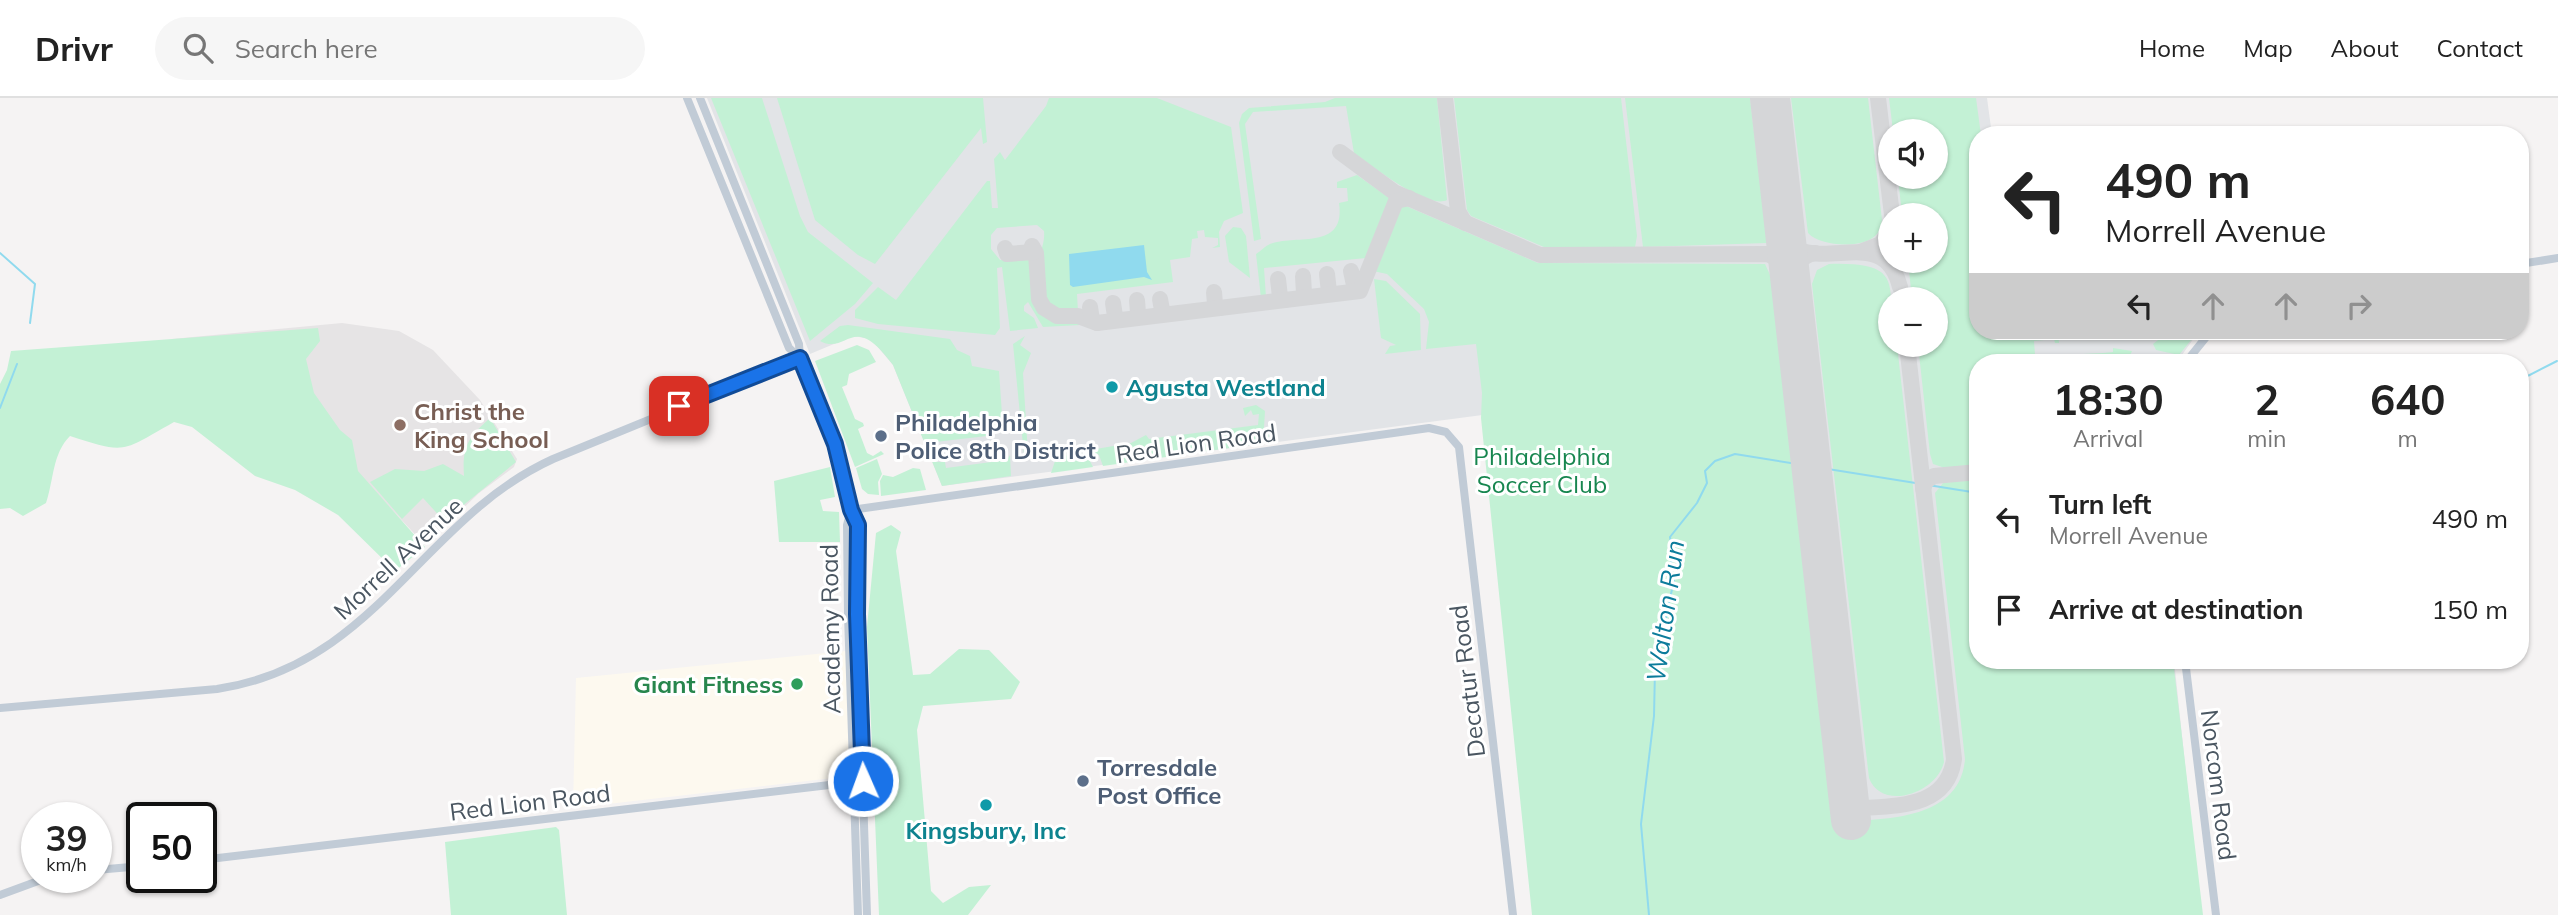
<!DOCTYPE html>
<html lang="en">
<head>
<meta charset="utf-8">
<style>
  body { margin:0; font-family:Mulish,sans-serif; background:#f6f6f6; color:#222; height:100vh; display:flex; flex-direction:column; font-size:26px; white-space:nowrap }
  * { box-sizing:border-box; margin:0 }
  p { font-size:23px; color:#767676 }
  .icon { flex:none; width:38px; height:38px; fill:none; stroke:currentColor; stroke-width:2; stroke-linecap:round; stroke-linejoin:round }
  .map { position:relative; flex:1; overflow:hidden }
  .details { position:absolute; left:1969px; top:256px; width:560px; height:315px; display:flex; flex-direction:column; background:#fff; border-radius:28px; box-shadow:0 2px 5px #0004 }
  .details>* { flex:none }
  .guide { position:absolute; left:1969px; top:28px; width:560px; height:214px; border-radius:28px; box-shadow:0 2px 5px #0004; background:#fff; color:#222; overflow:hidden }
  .buttons { position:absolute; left:1878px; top:21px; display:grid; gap:14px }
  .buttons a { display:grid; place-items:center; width:70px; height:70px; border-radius:50%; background:#fff; box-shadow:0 2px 5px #0004; font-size:35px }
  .speed { position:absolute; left:21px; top:704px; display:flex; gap:14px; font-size:35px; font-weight:700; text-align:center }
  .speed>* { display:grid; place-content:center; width:91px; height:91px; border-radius:50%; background:#fff; box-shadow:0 2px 5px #0004; line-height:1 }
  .speed small { font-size:18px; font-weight:400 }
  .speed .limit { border:4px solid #111; border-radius:10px; background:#fff; color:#111 }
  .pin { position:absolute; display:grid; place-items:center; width:60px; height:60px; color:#fff; margin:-30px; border-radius:14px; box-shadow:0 4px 10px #0006 }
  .me { position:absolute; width:77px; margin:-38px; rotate:358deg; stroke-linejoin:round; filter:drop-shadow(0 0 5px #0008) }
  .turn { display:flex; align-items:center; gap:24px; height:147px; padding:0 21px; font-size:32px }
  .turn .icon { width:91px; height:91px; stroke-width:2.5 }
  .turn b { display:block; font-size:49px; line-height:60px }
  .lanes { display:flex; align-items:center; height:66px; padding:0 21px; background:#0003; justify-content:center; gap:35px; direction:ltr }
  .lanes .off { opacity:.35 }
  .eta { display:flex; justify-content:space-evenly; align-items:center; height:119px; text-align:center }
  .eta b { font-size:42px; font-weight:700; line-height:49px }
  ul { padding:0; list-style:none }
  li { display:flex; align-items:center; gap:21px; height:91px; padding:0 21px }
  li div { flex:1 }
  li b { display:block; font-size:26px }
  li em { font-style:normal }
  header { display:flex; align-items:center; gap:42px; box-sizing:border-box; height:98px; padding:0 35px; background:#fff; border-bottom:2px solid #e0e0e0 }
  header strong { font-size:33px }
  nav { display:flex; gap:38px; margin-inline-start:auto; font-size:24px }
  .search { width:490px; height:63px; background:#f6f6f6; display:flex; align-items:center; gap:18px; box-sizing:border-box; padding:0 24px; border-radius:38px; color:#767676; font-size:26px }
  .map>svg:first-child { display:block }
  .commercial { fill:#fdf9ef }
  .education { fill:#e6e4e5 }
  .airport { fill:#e2e4e7; fill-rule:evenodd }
  .green { fill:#c3f1d5 }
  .water { fill:#90daee }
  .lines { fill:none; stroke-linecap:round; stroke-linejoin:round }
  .stream { stroke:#90daee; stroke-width:2 }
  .taxiway { stroke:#d5d6d8; stroke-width:16 }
  .runway { stroke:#d5d6d8; stroke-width:40 }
  .secondary { stroke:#c1cbd6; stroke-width:8 }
  .route-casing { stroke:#114b97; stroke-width:18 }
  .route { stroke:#1a73e8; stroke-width:12 }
  .culture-dot { fill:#0f9aa8; stroke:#fff; stroke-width:2.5 }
  .education-dot { fill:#8d6e63; stroke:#fff; stroke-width:2.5 }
  .service-dot { fill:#5c6f8a; stroke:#fff; stroke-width:2.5 }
  .leisure-dot { fill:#2e9e5b; stroke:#fff; stroke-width:2.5 }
  .labels { text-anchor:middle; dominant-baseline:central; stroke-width:6; stroke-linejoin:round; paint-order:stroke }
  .culture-label { font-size:24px; font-weight:bold; fill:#0d838f; stroke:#fff; text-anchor:start }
  .education-label { font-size:24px; font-weight:bold; fill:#785e54; stroke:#fff; text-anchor:start }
  .service-label { font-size:24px; font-weight:bold; fill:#4e5e75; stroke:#fff; text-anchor:start }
  .street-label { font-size:24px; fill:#4a5661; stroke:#fff }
  .park-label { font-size:24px; fill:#17864f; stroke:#fff }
  .leisure-label { font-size:24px; font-weight:bold; fill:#27864d; stroke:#fff; text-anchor:end }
  .water-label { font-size:26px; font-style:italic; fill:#0c7c9b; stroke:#fff }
</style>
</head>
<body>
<header>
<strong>Drivr</strong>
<div class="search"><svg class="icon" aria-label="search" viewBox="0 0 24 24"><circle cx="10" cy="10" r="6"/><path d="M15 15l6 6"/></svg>Search here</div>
<nav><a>Home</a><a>Map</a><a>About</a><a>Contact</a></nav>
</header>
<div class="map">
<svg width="2558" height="817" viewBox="0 0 2558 817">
  <rect width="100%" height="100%" fill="#f5f3f3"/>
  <path class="commercial" d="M846,553L850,678L573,710L576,580Z"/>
  <path class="education" d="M342,225L399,233L433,252L480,302L517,361L514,369L479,395L425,447L365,383L173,273L172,241Z"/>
  <path class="airport" d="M707,0H1987L1992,37H1978V233H2199L2177,264H1978V562H2174L2201,817H1612L1582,304L942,388L893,267L871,241L853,238L810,256ZM1890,33H1936V79H1890ZM1890,117H1936V163H1890ZM1890,201H1936V247H1890Z"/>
  <g class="green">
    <path d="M711,0H762L800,118L808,134L873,185L855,206L810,243Z"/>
    <path d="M777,0H983L987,44L983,46L981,30L875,166L858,157L815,122Z"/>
    <path d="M1049,0H1157L1231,29L1243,115L1224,123L1219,134L1220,149L1212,150L1218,147V140L1205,139L1204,132L1197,133L1198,140L1192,141L1190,159L1170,162L1173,184L1077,196L1078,214C1048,216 1044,212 1041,182C1041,175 1039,167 1040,160C1041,150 1045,144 1044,133L1037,127L997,130L991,137V151L1000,162L1032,160C1036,198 1031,227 1079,221L1080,227L1043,229L1028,204L1024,208V213L1034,220L1038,230L1010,233L1002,169L997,170L1000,230L995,237L878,226L855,220V212L878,189L896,202L987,83H990L992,110H998L994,61L1000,54L1005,62L1046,8Z"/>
    <path d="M1335,0H1437L1447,102C1427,112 1371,67 1354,55L1346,8L1253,14L1245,26L1261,141L1254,143L1239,25L1242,16L1249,10L1325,4Z"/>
    <path d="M1454,0H1621L1637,138L1635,149H1544L1471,118L1467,112Z"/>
    <path d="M1625,0H1750L1767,145L1643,149Z"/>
    <path d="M1791,0H1868L1882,122C1881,127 1880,133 1876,137C1863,151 1821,149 1808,135Z"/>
    <path d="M1889,0H1976L1981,37H1978V233H2058L2059,245H2055L2054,241L2034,243L2035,257C2062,256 2086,257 2113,254V250L2132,253L2127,264H2075L2074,260L2047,264H1978L1977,367L1945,370L1933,366L1930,356L1918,247H1936V201H1912L1908,163H1936V117H1902L1898,79H1936V33H1893Z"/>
    <path d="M1357,77L1392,102L1366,160L1264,170L1266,199L1261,200L1256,156C1261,153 1265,148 1270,146C1296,136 1346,153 1339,105L1348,103L1347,90H1337V84Z"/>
    <path d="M1400,108H1406L1538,165L1765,166L1771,179L1834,724C1881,721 1960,724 1965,661L1935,395L1943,385L1977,381L1978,562H2173L2203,817H1532L1481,320L1482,295L1476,246L1426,251L1429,224L1424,211L1387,176L1373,173L1374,164Z"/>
    <path d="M1233,129L1241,130L1246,138L1250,180L1229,164L1225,138Z"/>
    <path d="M1829,166C1904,164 1890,185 1890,247H1897L1944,664C1937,695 1882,714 1869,680L1812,186L1817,172Z"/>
    <path d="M1374,181L1386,183L1420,216L1421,252L1385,256L1390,248L1396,247L1381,240Z"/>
    <path d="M848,227L950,241L957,252L970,258L972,268L999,273L1003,331L987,333V338L935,344L937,364H945L946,370L1007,362L1010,357L1011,378L942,388L893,267C852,211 848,258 820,243L840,228Z"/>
    <path d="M318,230L320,243L306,261L314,295L340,332L352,342L358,373L425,449L395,473L338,417L295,392L255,378L192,329L174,324C122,353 128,357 70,338C52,356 54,382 46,405L23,418L10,410L0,411V286L7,272L11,253Z"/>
    <path d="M2181,233L2196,236L2179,257L2156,252L2153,246L2162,239Z"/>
    <path d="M1025,238L1020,247L1031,255L1023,275L1028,356L1024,357L1013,246Z"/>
    <path d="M857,247L869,252L876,264L849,276L847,287L842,289L855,321L863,325L864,328L858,331L867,355L873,358L881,353L884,356L855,369L815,263Z"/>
    <path d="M1256,307L1265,313L1264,330L1268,332L1269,340L1264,345L1103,368L1099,357L1090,352L1131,345L1146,337L1149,341L1258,327L1259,316L1253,317L1251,312L1245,318L1243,310Z"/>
    <path d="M490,320L516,364L444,423L423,400L402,421L370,384L395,371L424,373L443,366L464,378C462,348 468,340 490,320Z"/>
    <path d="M1079,354L1089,361L1093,369L1051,375L1056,360Z"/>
    <path d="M877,361L882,376L878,384L879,397L868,396L862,391L856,370Z"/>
    <path d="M830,369L835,399L820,402L823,413L839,414L840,444H779L774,383Z"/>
    <path d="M913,370L920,371L926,392L881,398L880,383L883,377L893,379Z"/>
    <path d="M891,427L901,434L896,453L913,577L930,576L959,551L989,552L1020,584L1011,601L923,608L917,632L931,793L943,805L969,789L991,787L968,817H879L867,529L876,435Z"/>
    <path d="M556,729L559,732L567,817H451L445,744Z"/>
  </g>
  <path class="water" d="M1144,147L1147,174L1152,182L1144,179L1073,189L1070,187L1069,156Z"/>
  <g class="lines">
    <g class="stream">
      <path d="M0,155L35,186L30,225"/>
      <path d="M2520,282L2557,263"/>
      <path d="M0,310L17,266"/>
      <path d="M1649,817L1641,726L1654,618L1655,571L1674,482C1669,468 1673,454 1670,439L1697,405L1707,385L1705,373L1715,363L1735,356L1978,395"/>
    </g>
    <g class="taxiway">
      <path d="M1445,0L1458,113L1465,125"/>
      <path d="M1878,0L1892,117"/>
      <path d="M1340,54L1394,94L1540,157L1768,156L1780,162L1790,177"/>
      <path d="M1784,123L1791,144L1799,152C1836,166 1886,132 1900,189"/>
      <path d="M1032,148L1036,155L1039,201L1044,210L1057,218H1078L1097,225"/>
      <path d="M1005,150L1007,156L1034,154"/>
      <path d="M1860,154L1881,146L1890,132"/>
      <path d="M1351,173L1354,187L1365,179"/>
      <path d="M1327,176L1329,194L1333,196"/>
      <path d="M1303,178L1304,195L1309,199"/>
      <path d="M1278,181L1280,199L1285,202L1360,193L1396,103L1409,100"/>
      <path d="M1791,189C1792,172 1797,159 1815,155"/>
      <path d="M1214,194L1215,206L1220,210"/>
      <path d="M1160,201L1162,212L1167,216"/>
      <path d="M1137,202L1138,215L1143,219"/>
      <path d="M1113,205L1115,218L1120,222"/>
      <path d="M1090,209L1092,222L1097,225L1285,202"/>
      <path d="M1923,391L1926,383L1934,378L1978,374"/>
      <path d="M1850,711C1891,707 1947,713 1954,661L1907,247"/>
    </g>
    <path class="runway" d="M1770,0L1851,722"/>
    <g class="secondary">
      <path d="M687,0L789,250L800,260"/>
      <path d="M700,0L799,246L800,260L835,346L851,412L858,427L857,516L867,817"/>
      <path d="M2520,166L2558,160"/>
      <path d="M2186,264L2211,233"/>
      <path d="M851,412L1429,330L1446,334L1459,349L1513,817"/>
      <path d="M851,412L847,427L848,517L858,817"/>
      <path d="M2185,562L2216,817"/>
      <path d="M0,610L217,591C377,567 421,421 553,361L800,260"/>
      <path d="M201,762L863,683"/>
      <path d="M96,772L142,768"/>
      <path d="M0,797L49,779"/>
    </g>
  </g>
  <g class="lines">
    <g class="route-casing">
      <path id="route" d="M679,308L800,260L835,346L851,412L858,427L857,516L863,683"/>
    </g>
    <use href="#route" class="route"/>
  </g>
  <g class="culture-dot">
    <circle cx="1112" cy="289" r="7"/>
    <circle cx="986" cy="707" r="7"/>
  </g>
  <circle class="education-dot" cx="400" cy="327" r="7"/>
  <g class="service-dot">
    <circle cx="881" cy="338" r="7"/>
    <circle cx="1083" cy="683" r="7"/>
  </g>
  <circle class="leisure-dot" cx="797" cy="586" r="7"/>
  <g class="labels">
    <g class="culture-label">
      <text x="1126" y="289">Agusta Westland</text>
      <text x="986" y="732" text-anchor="middle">Kingsbury, Inc</text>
    </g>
    <g class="education-label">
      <text x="414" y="313">Christ the<tspan x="414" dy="28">King School</tspan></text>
    </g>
    <g class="service-label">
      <text x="895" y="324">Philadelphia<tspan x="895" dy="28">Police 8th District</tspan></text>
      <text x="1097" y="669">Torresdale<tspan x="1097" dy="28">Post Office</tspan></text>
    </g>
    <g class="street-label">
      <text transform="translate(1196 345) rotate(-8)">Red Lion Road</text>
      <text transform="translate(398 460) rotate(-43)">Morrell Avenue</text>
      <text transform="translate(830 531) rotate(-91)">Academy Road</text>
      <text transform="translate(1467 583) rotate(-97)">Decatur Road</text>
      <text transform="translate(2219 687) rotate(83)">Norcom Road</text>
      <text transform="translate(530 704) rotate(-7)">Red Lion Road</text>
    </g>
    <g class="park-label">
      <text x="1542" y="358">Philadelphia<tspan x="1542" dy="28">Soccer Club</tspan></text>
    </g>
    <g class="leisure-label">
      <text x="783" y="586">Giant Fitness</text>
    </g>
    <g class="water-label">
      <text transform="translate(1665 513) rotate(-82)">Walton Run</text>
    </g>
  </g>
</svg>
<div class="buttons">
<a><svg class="icon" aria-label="sound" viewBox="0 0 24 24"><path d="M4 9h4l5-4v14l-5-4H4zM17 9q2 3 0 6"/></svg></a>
<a>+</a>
<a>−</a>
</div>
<div class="speed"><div>39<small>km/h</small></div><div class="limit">50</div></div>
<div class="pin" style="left:679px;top:308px;background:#d93025"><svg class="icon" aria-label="arrive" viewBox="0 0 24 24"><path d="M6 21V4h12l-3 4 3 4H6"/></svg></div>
<svg class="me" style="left:863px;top:683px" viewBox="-20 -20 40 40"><circle r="17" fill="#1a73e8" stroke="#fff" stroke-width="3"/><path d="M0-11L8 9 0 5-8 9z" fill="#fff"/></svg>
<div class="guide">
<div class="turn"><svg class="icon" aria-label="left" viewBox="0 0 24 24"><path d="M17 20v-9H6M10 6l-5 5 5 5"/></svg><div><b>490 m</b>Morrell Avenue</div></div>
<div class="lanes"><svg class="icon" aria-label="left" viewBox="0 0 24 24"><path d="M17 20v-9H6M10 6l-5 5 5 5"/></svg><svg class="icon off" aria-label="ahead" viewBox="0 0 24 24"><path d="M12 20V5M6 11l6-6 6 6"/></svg><svg class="icon off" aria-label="ahead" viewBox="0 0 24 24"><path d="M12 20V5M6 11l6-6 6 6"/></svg><svg class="icon off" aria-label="right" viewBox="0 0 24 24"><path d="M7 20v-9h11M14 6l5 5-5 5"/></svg></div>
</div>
<section class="details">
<div class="eta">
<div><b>18:30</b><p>Arrival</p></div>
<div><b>2</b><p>min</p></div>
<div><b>640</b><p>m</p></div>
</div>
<ul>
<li><svg class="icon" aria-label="left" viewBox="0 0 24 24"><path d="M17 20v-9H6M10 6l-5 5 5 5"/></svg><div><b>Turn left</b><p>Morrell Avenue</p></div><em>490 m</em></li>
<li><svg class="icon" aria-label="arrive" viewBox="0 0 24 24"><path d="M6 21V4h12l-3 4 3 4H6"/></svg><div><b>Arrive at destination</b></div><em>150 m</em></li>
</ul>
</section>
</div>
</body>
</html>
